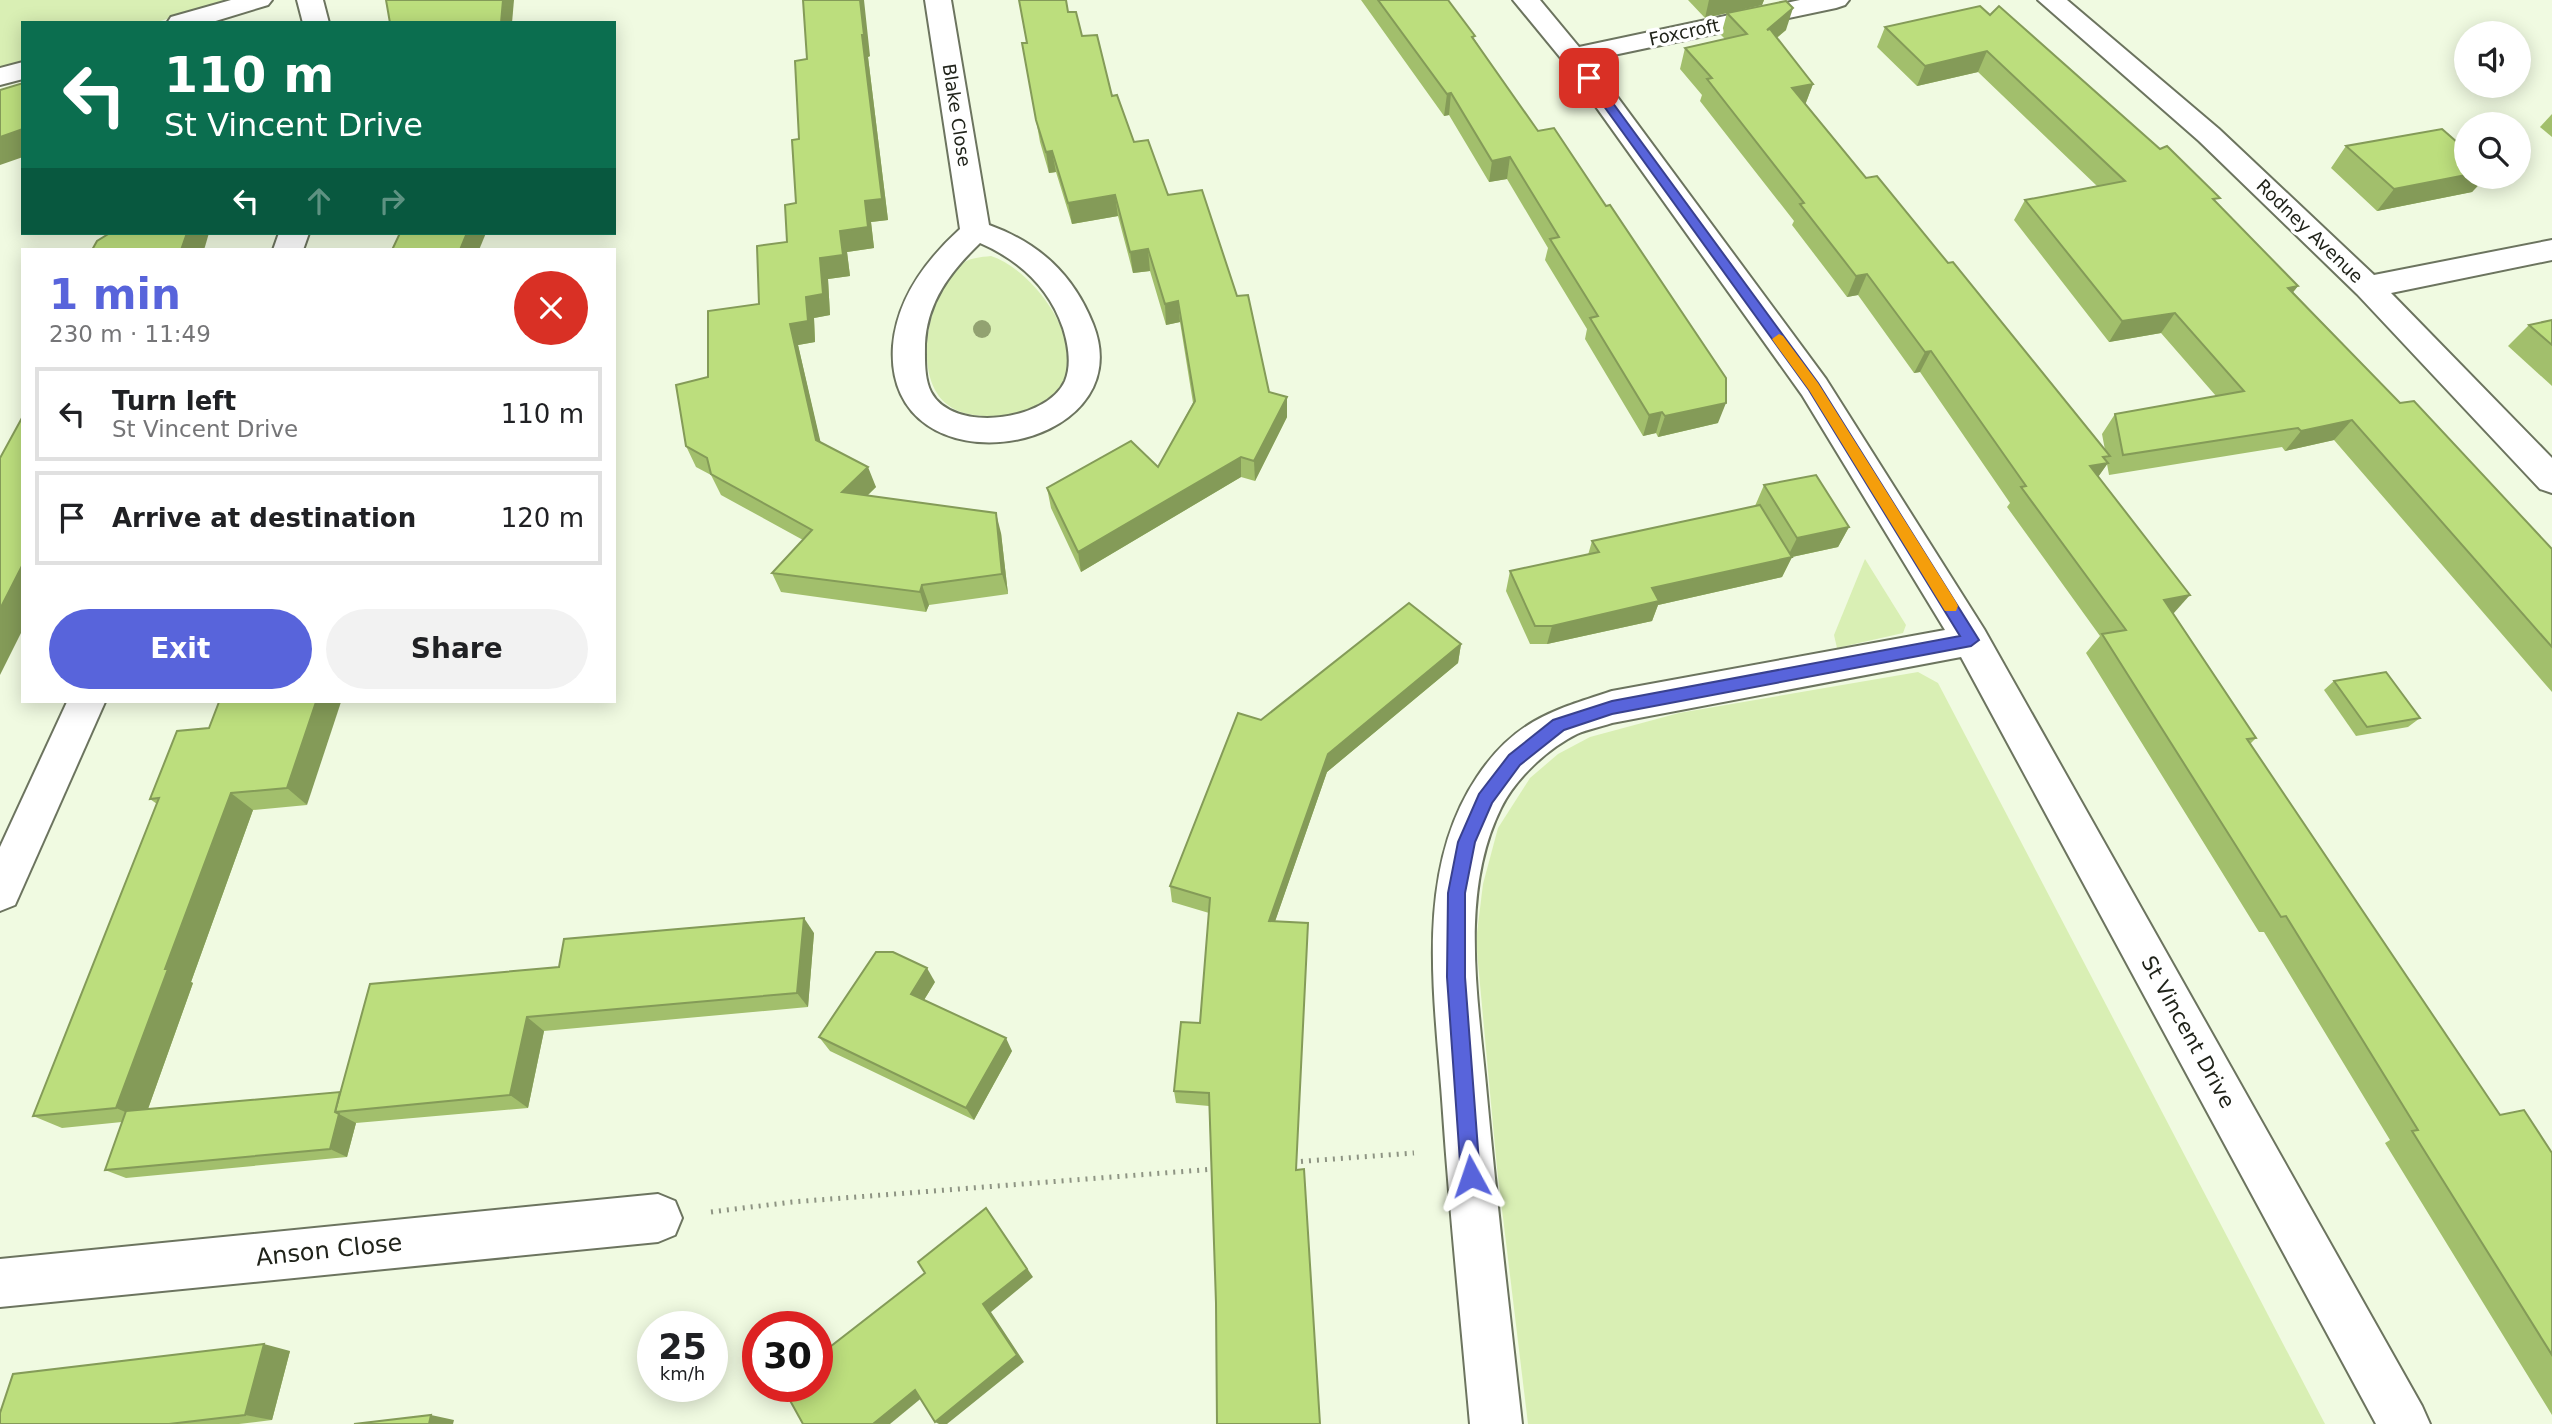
<!DOCTYPE html>
<html lang="en">
<head>
<meta charset="utf-8">
<style>
  body { margin:0; font-family:"DejaVu Sans",sans-serif; background:#f2f2f2; color:#202124; height:100vh; display:flex; flex-direction:column; font-size:26px; white-space:nowrap }
  * { box-sizing:border-box; margin:0 }
  p { font-size:23px; color:#757577 }
  .icon { flex:none; width:38px; height:38px; fill:none; stroke:currentColor; stroke-width:2; stroke-linecap:round; stroke-linejoin:round }
  .map { position:relative; flex:1; overflow:hidden }
  .panel { position:absolute; left:21px; top:248px; width:595px; height:455px; display:flex; flex-direction:column; background:#fff; border-radius:0px; box-shadow:0 4px 18px #0003 }
  .panel>* { flex:none }
  .banner { position:absolute; left:21px; top:21px; width:595px; height:214px; border-radius:0px; box-shadow:0 4px 18px #0003; background:#0b6e4f; color:#fff; overflow:hidden }
  .fabs { position:absolute; left:2454px; top:21px; display:grid; gap:14px }
  .fabs a { display:grid; place-items:center; width:77px; height:77px; border-radius:50%; background:#fff; box-shadow:0 4px 18px #0003; font-size:35px }
  .speed { position:absolute; left:637px; top:1311px; display:flex; gap:14px; font-size:35px; font-weight:700; text-align:center }
  .speed>* { display:grid; place-content:center; width:91px; height:91px; border-radius:50%; background:#fff; box-shadow:0 4px 18px #0003; line-height:1 }
  .speed small { font-size:18px; font-weight:400 }
  .speed .limit { border:10px solid #d22; background:#fff; color:#111 }
  .pin { position:absolute; display:grid; place-items:center; width:60px; height:60px; color:#fff; margin:-30px; border-radius:14px; box-shadow:0 4px 10px #0006 }
  .me { position:absolute; width:77px; margin:-38px; rotate:355deg; stroke-linejoin:round; filter:drop-shadow(0 0 5px #0008) }
  .turn { display:flex; align-items:center; gap:24px; height:147px; padding:0 28px; font-size:32px }
  .turn .icon { width:91px; height:91px; stroke-width:2.5 }
  .turn b { display:block; font-size:49px; line-height:60px }
  .lanes { display:flex; align-items:center; height:66px; padding:0 28px; background:#0003; justify-content:center; gap:35px; direction:ltr }
  .lanes .off { opacity:.35 }
  .round { display:grid; place-items:center; flex:none; width:74px; height:74px; border-radius:37px; background:#f2f2f2 }
  .headline { display:flex; align-items:center; justify-content:space-between; height:119px; padding:0 28px }
  h1 { font-size:42px; font-weight:700; line-height:52px; color:#5864db }
  .action { display:flex; gap:14px; margin-top:auto; padding:14px 28px }
  .action a { flex:1; height:80px; border-radius:42px; background:#5864db; color:#fff; font-size:28px; font-weight:700; line-height:80px; text-align:center }
  .action a+a { background:#f2f2f2; color:#202124 }
  ul { padding:0; list-style:none }
  li { display:flex; align-items:center; gap:21px; height:94px; margin:0 14px 10px; padding:0 14px; border:4px solid #e0e0e0; border-radius:0px }
  li div { flex:1 }
  li b { display:block; font-size:26px }
  li em { font-style:normal }
  .map>svg:first-child { display:block }
  .green { fill:#d9efb4 }
  .lines { fill:none; stroke-linecap:round; stroke-linejoin:round }
  .street-casing { stroke:#6c745f; stroke-width:4 }
  .path { stroke:#8e9483; stroke-width:5; stroke-dasharray:2 6; stroke-linecap:butt }
  .street { fill:#fff; fill-rule:evenodd }
  .tree { fill:#92a271 }
  .wall { fill:#a2bf6c }
  .shaded-wall { fill:#849b58 }
  .building { fill:#bcde7d; stroke:#849b58; stroke-width:2 }
  .route { fill:#5864db; stroke:#39418e; stroke-width:2 }
  .slow { fill:#f59e0b }
  .labels { text-anchor:middle; dominant-baseline:central; stroke-width:7; stroke-linejoin:round; paint-order:stroke }
  .far-street-label { font-size:18px; fill:#20231a; stroke:#fff }
  .street-label { font-size:21px; fill:#20231a; stroke:#fff }
  .near-street-label { font-size:24px; fill:#20231a; stroke:#fff }
</style>
</head>
<body>
<div class="map">
<svg width="2552" height="1424" viewBox="0 0 2552 1424">
  <rect width="100%" height="100%" fill="#f0fae1"/>
  <g class="green">
    <path d="M0,0H228L154,23H23V63L0,70Z"/>
    <path d="M991,256C1039,271 1104,365 1044,401C1024,413 1006,418 983,416C971,415 958,413 948,405C910,377 929,292 960,265C968,258 981,257 991,256Z"/>
    <path d="M1865,559L1906,625L1903,633L1837,648L1834,635Z"/>
    <path d="M1918,672L1938,683L2325,1424H1528L1497,1168L1476,941L1483,884L1498,828L1530,778L1558,754L1590,737L1679,713Z"/>
  </g>
  <g class="lines">
    <g class="street-casing">
      <g id="street">
        <path d="M231,0H272L268,5L209,23H167L171,17Z"/>
        <path d="M297,0H323L329,23H303Z"/>
        <path d="M925,0H951L989,225C1039,243 1073,274 1093,324C1145,455 883,498 893,346C897,298 926,260 960,229ZM980,243C1019,260 1049,287 1063,328C1068,344 1072,364 1065,381C1047,421 953,434 931,392C924,378 925,359 925,344C927,302 950,272 980,243Z"/>
        <path d="M1513,0H1540L1579,47L1800,0H1849L1845,5L1836,8L1590,60L1826,379L1984,629L2422,1406L2430,1424H2376L1961,657L1612,723C1600,727 1588,729 1577,734C1547,749 1516,778 1501,808C1458,895 1479,1003 1487,1096C1497,1206 1510,1315 1522,1424H1470C1461,1320 1450,1217 1443,1113C1436,1003 1412,874 1477,777C1514,721 1553,710 1612,691L1945,630L1802,395L1564,62Z"/>
        <path d="M2038,0H2067L2219,129L2374,275L2552,240V260L2391,293L2552,458V493L2540,489L2357,294L2199,141Z"/>
        <path d="M23,62V79L0,85V68Z"/>
        <path d="M279,233H309L303,250H273Z"/>
        <path d="M67,702H105L15,905L0,911V847Z"/>
        <path d="M658,1194L675,1201L682,1218L675,1235L658,1242L0,1307V1259Z"/>
      </g>
    </g>
    <g class="path">
      <path d="M1293,1162L1414,1153"/>
      <path d="M711,1212L792,1202L1215,1169"/>
    </g>
    <use href="#street" class="street"/>
  </g>
  <circle class="tree" cx="982" cy="329" r="9"/>
  <g class="wall">
    <path d="M1361,0H1448L1475,40L1718,423L1658,437L1656,433L1643,436L1585,339L1587,329L1545,260L1548,248L1507,179L1489,182L1449,115L1444,116Z"/>
    <path d="M1688,0H1764L1762,5L1705,18Z"/>
    <path d="M1068,12L1112,96L1134,142L1237,296L1269,392L1287,417L1255,481L1241,477L1081,572L1051,508L1047,488L1158,467L1193,403L1180,322L1166,325L1150,271L1133,273L1118,216L1072,224L1056,172L1049,173L1040,142L1026,64V43Z"/>
    <path d="M1727,13L1786,30L1777,38L1813,84L1805,105L1866,178L2105,450L2102,434L2115,414L2216,396L2161,333L2109,342L2014,220L2025,200L2097,186L1978,72L1917,86L1877,47L1885,27L1990,15L2216,203L2298,286L2293,292L2400,403L2552,549V692L2334,440L2285,451L2282,447L2109,475L2107,464L2098,477L2173,614L2256,738L2250,744L2500,1115L2552,1153V1415L2385,1143L2390,1140L2264,932H2259L2086,653L2100,636L2007,507L2010,503L1920,372L1914,373L1858,295L1847,297L1792,225L1794,221L1700,101L1702,95L1680,69L1685,48L1725,39L1721,35Z"/>
    <path d="M870,56L868,57L888,220L871,222L874,248L847,252L850,276L828,279L830,315L814,318L815,342L798,345L820,442L876,487L867,496L1001,533L1008,594L929,605L926,612L781,592L772,573L803,540L721,495L711,475L696,467L686,446L708,377L759,304L787,242L796,203L799,139L795,61Z"/>
    <path d="M2552,114V137L2540,127Z"/>
    <path d="M2346,146L2466,177H2486L2472,192L2377,211L2331,168Z"/>
    <path d="M2552,320V386L2508,346L2529,325Z"/>
    <path d="M1764,485L1849,527L1838,547L1792,557L1782,577L1658,605L1652,621L1547,644H1530L1506,591L1510,571L1588,555L1592,541L1755,506Z"/>
    <path d="M1461,644L1458,663L1327,772L1275,921L1216,1303L1209,1106L1176,1103L1174,1091L1200,1023L1209,913L1172,902L1170,886Z"/>
    <path d="M2334,681L2420,718L2408,727L2356,736L2324,690Z"/>
    <path d="M219,702L307,805L253,810L191,982L193,983L148,1109L340,1092L559,967L814,933L808,1007L544,1031L528,1108L356,1123L347,1157L126,1178L105,1170L122,1122L62,1128L33,1116L157,804L150,799L209,728Z"/>
    <path d="M935,982L924,1000L1012,1051L974,1120L830,1051L819,1037Z"/>
    <path d="M290,1351L272,1420L239,1424H0Z"/>
  </g>
  <g class="shaded-wall">
    <path d="M503,0H514L512,23H501Z"/>
    <path d="M860,0H864L870,56L868,57L888,220L871,222L874,248L847,252L850,276L828,279L830,315L814,318L815,342L798,345L825,461L816,440L790,324L806,297L820,258L840,231L865,201Z"/>
    <path d="M1709,0H1764L1762,5L1705,18Z"/>
    <path d="M1793,8L1786,30L1760,51L1767,30Z"/>
    <path d="M1987,51L1978,72L1917,86L1925,66Z"/>
    <path d="M1813,84L1805,105L1792,88Z"/>
    <path d="M1451,93L1449,115L1444,116L1447,94Z"/>
    <path d="M23,129V157L0,165V137Z"/>
    <path d="M1052,151L1056,172L1049,173L1046,152Z"/>
    <path d="M1510,157L1507,179L1489,182L1492,161Z"/>
    <path d="M2466,175V177H2486L2472,192L2377,211L2394,189Z"/>
    <path d="M1115,195L1118,216L1072,224L1068,203Z"/>
    <path d="M187,233H209L204,250H181Z"/>
    <path d="M467,233H486L479,250H460Z"/>
    <path d="M1148,249L1150,271L1133,273L1130,252Z"/>
    <path d="M1867,274L1858,295L1847,297L1856,276Z"/>
    <path d="M2298,286L2282,306L2288,288Z"/>
    <path d="M1178,301L1180,322L1166,325L1165,304Z"/>
    <path d="M2175,313L2161,333L2109,342L2122,321Z"/>
    <path d="M1931,351L1920,372L1914,373L1925,352Z"/>
    <path d="M1287,397V417L1255,481L1254,461Z"/>
    <path d="M1726,403L1718,423L1658,437L1665,416Z"/>
    <path d="M1662,412L1656,433L1643,436L1649,415Z"/>
    <path d="M2352,420L2334,440L2285,451L2301,431Z"/>
    <path d="M1241,457V477L1081,572L1078,552Z"/>
    <path d="M2108,463L2093,484L2090,466Z"/>
    <path d="M868,467L876,487L850,512L842,492Z"/>
    <path d="M996,513L1001,533L1008,594L1002,574Z"/>
    <path d="M1849,527L1838,547L1787,558L1797,538Z"/>
    <path d="M1792,557L1782,577L1658,605L1652,621L1547,644L1552,626L1652,588Z"/>
    <path d="M23,564V629L0,675V609Z"/>
    <path d="M922,585L929,605L926,612L920,592Z"/>
    <path d="M2190,595L2173,614L2164,600Z"/>
    <path d="M1461,644L1458,663L1327,772L1270,936L1269,921L1328,754Z"/>
    <path d="M316,702H341L307,805L287,788Z"/>
    <path d="M231,793L253,810L191,982L193,983L144,1120L116,1108L165,969Z"/>
    <path d="M804,918L814,933L808,1007L797,993Z"/>
    <path d="M927,968L935,982L919,1008L911,994Z"/>
    <path d="M527,1017L544,1031L528,1108L510,1095Z"/>
    <path d="M1006,1038L1012,1051L974,1120L966,1108Z"/>
    <path d="M339,1114L356,1123L347,1157L330,1149Z"/>
    <path d="M986,1208L1033,1277L991,1312L1024,1362L947,1424H939L935,1422L983,1304Z"/>
    <path d="M264,1344L290,1351L272,1420L245,1415Z"/>
    <path d="M915,1390L924,1396L890,1424H873Z"/>
    <path d="M431,1415L454,1420L453,1424H429Z"/>
  </g>
  <g class="building">
    <path d="M386,0H503L501,23H390Z"/>
    <path d="M803,0H860L864,35H862L882,199L865,201L868,227L840,231L843,255L820,258L823,294L806,297L808,321L790,324L816,440L868,467L842,492L996,513L1002,574L922,585L920,592L772,573L812,530L711,474L707,458L686,446L676,385L708,377V311L759,304L757,246L787,242L785,205L796,203L792,140L799,139L795,61L807,59Z"/>
    <path d="M1019,0H1066L1068,12H1076L1082,36L1097,35L1112,96L1117,95L1134,142L1148,140L1168,195L1202,190L1237,296L1248,295L1269,392L1287,397L1254,461L1241,457L1078,552L1047,488L1131,441L1158,467L1195,401L1178,301L1165,304L1148,249L1130,252L1115,195L1068,203L1052,151L1046,152L1036,120L1022,43H1027Z"/>
    <path d="M1378,0H1448L1475,36L1472,37L1538,131L1554,128L1606,206L1610,205L1726,378V403L1665,416L1662,412L1649,415L1590,318L1598,316L1550,239L1559,237L1510,157L1492,161L1451,93L1447,94Z"/>
    <path d="M1786,1L1793,8L1767,30L1770,29L1813,84L1792,88L1866,178L1877,176L1948,263L1953,262L2110,456L2103,457L2108,463L2090,466L2190,595L2164,600L2256,738L2247,739L2500,1115L2524,1110L2552,1153V1355L2412,1131L2418,1130L2286,916L2281,917L2102,634L2126,630L2021,487L2026,486L1931,351L1925,352L1867,274L1856,276L1800,204L1804,203L1707,79L1712,78L1685,48L1747,34L1727,13Z"/>
    <path d="M1980,6L1990,15L1999,6L2160,149L2167,146L2220,198L2213,199L2298,286L2288,288L2400,403L2414,401L2552,549V647L2352,420L2301,431L2298,428L2123,455L2115,414L2244,391L2175,313L2122,321L2025,200L2125,181L1987,51L1925,66L1885,27Z"/>
    <path d="M23,83V129L0,137V90Z"/>
    <path d="M2442,129L2466,150V175L2394,189L2346,146Z"/>
    <path d="M110,233H187L181,250H92L97,241Z"/>
    <path d="M400,233H467L460,250H392Z"/>
    <path d="M2552,320V345L2529,325Z"/>
    <path d="M23,416V564L0,609V458Z"/>
    <path d="M1816,475L1849,527L1797,538L1764,485Z"/>
    <path d="M1760,505L1792,557L1652,588L1659,601L1552,626H1535L1510,571L1599,552L1592,541Z"/>
    <path d="M1409,603L1461,644L1328,754L1269,921L1308,923L1296,1170L1304,1169L1320,1424H1217L1216,1303L1209,1093L1174,1091L1181,1022L1200,1023L1210,898L1170,886L1238,713L1261,720Z"/>
    <path d="M2386,672L2420,718L2367,727L2334,681Z"/>
    <path d="M219,702H316L287,788L231,793L165,969H168L116,1108L33,1116L159,798L150,799L177,731L209,728Z"/>
    <path d="M804,918L797,993L527,1017L510,1095L335,1112L370,984L559,967L564,939Z"/>
    <path d="M876,952H893L927,968L911,994L1006,1038L966,1108L819,1037Z"/>
    <path d="M340,1092L335,1112L339,1114L330,1149L105,1170L126,1111Z"/>
    <path d="M986,1208L1027,1269L983,1304L1017,1355L935,1422L915,1390L873,1424H803L782,1386H817V1357L925,1273L918,1262Z"/>
    <path d="M264,1344L245,1415L169,1424H0V1413L13,1374Z"/>
    <path d="M431,1415L429,1424H354Z"/>
  </g>
  <path class="route" d="M1585,76H1593L1818,383L1979,640L1971,646L1612,714L1564,730L1520,765L1492,803L1475,842L1465,893V977L1480,1176L1478,1183L1471,1186L1464,1183L1461,1176L1447,977L1448,893L1458,842L1479,794L1509,755L1553,720L1612,701L1960,636L1809,390L1585,80Z"/>
  <path class="slow" d="M1779,334L1783,336L1818,383L1956,602L1958,606L1956,611H1945L1809,390L1774,342L1772,339Z"/>
  <g class="labels">
    <g class="far-street-label">
      <text transform="translate(1684 32) rotate(-12)">Foxcroft</text>
      <text transform="translate(957 115) rotate(81)">Blake Close</text>
      <text transform="translate(2310 231) rotate(44)">Rodney Avenue</text>
    </g>
    <g class="street-label">
      <text transform="translate(2188 1032) rotate(61)">St Vincent Drive</text>
    </g>
    <g class="near-street-label">
      <text transform="translate(329 1250) rotate(-6)">Anson Close</text>
    </g>
  </g>
</svg>
<div class="fabs">
<a><svg class="icon" aria-label="sound" viewBox="0 0 24 24"><path d="M4 9h4l5-4v14l-5-4H4zM17 9q2 3 0 6"/></svg></a>
<a><svg class="icon" aria-label="search" viewBox="0 0 24 24"><circle cx="10" cy="10" r="6"/><path d="M15 15l6 6"/></svg></a>
</div>
<div class="speed"><div>25<small>km/h</small></div><div class="limit">30</div></div>
<div class="pin" style="left:1589px;top:78px;background:#d93025"><svg class="icon" aria-label="arrive" viewBox="0 0 24 24"><path d="M6 21V4h12l-3 4 3 4H6"/></svg></div>
<svg class="me" style="left:1471px;top:1176px" viewBox="-20 -20 40 40"><path d="M0-17L14 15 0 8-14 15z" fill="#5864db" stroke="#fff" stroke-width="4"/></svg>
<div class="banner">
<div class="turn"><svg class="icon" aria-label="left" viewBox="0 0 24 24"><path d="M17 20v-9H6M10 6l-5 5 5 5"/></svg><div><b>110 m</b>St Vincent Drive</div></div>
<div class="lanes"><svg class="icon" aria-label="left" viewBox="0 0 24 24"><path d="M17 20v-9H6M10 6l-5 5 5 5"/></svg><svg class="icon off" aria-label="ahead" viewBox="0 0 24 24"><path d="M12 20V5M6 11l6-6 6 6"/></svg><svg class="icon off" aria-label="right" viewBox="0 0 24 24"><path d="M7 20v-9h11M14 6l5 5-5 5"/></svg></div>
</div>
<section class="panel">
<div class="headline"><div><h1>1 min</h1><p>230 m · 11:49</p></div><a class="round" style="background:#d93025;color:#fff"><svg class="icon" aria-label="close" viewBox="0 0 24 24"><path d="M6 6l12 12M18 6L6 18"/></svg></a></div>
<ul>
<li><svg class="icon" aria-label="left" viewBox="0 0 24 24"><path d="M17 20v-9H6M10 6l-5 5 5 5"/></svg><div><b>Turn left</b><p>St Vincent Drive</p></div><em>110 m</em></li>
<li><svg class="icon" aria-label="arrive" viewBox="0 0 24 24"><path d="M6 21V4h12l-3 4 3 4H6"/></svg><div><b>Arrive at destination</b></div><em>120 m</em></li>
</ul>
<div class="action"><a>Exit</a><a>Share</a></div>
</section>
</div>
</body>
</html>
